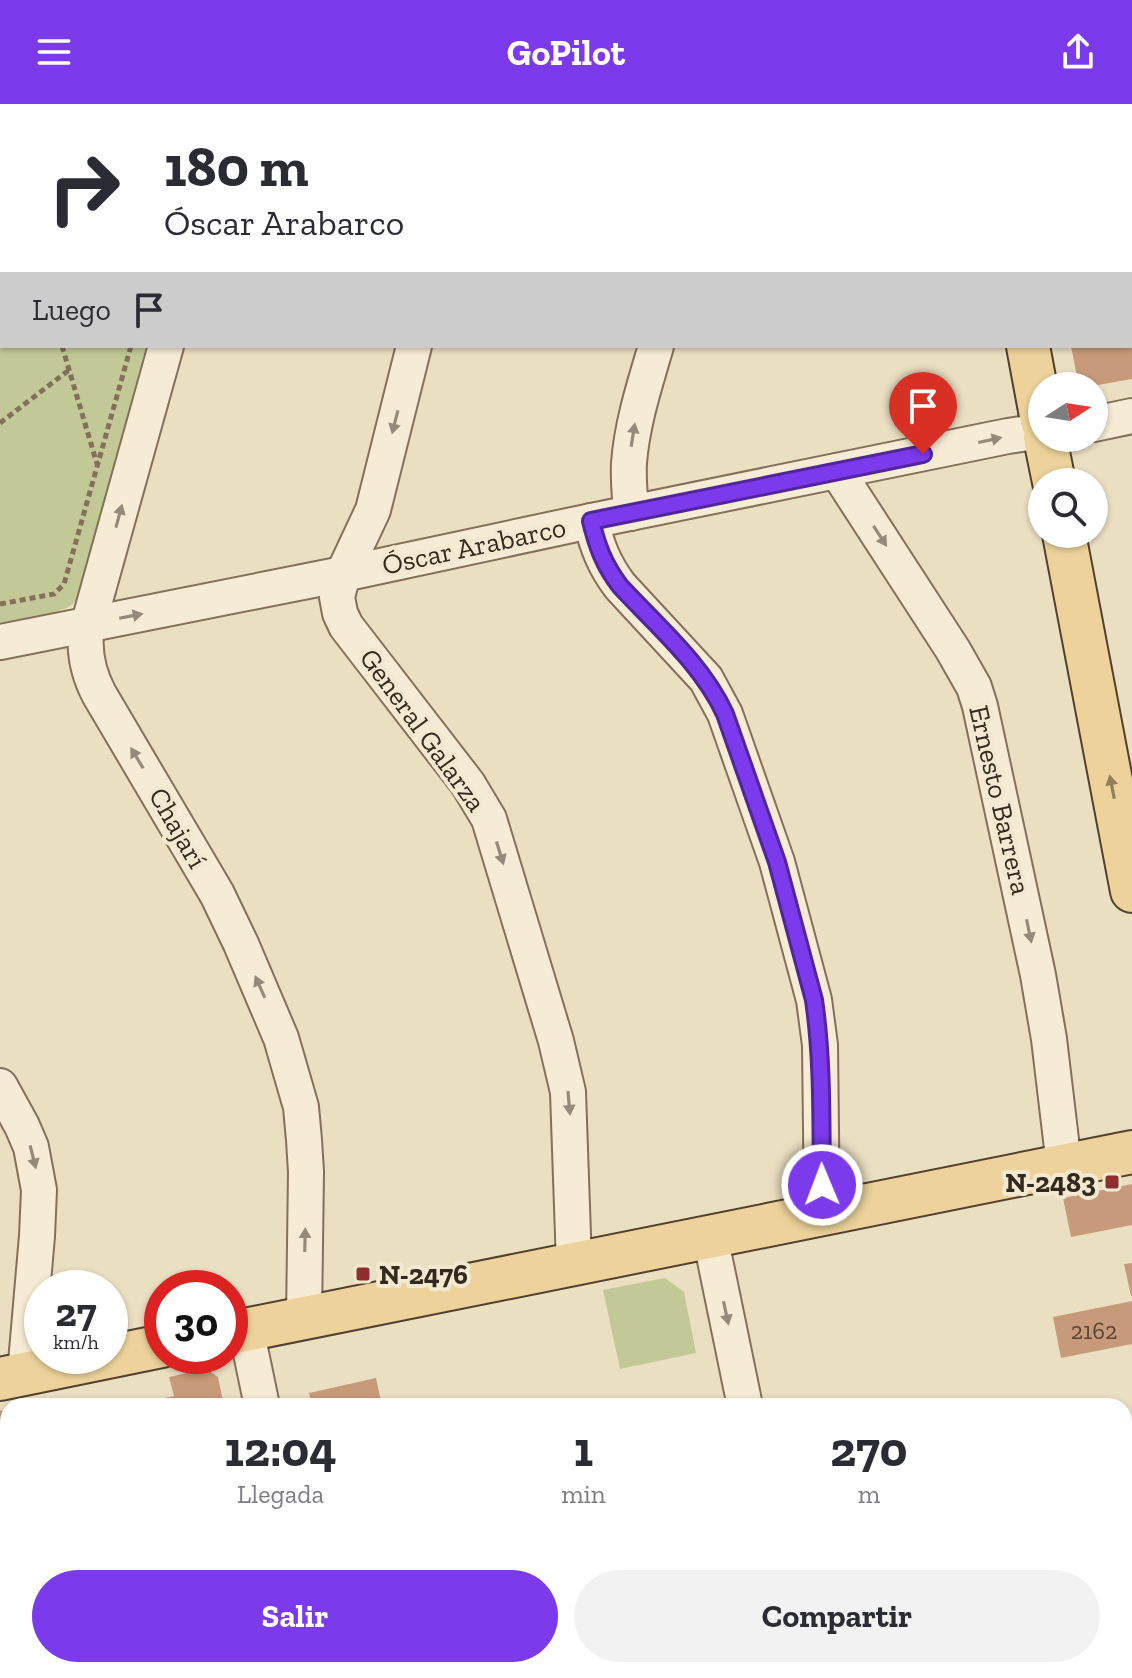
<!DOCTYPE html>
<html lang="es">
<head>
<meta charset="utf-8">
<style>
  body { margin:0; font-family:"Zilla Slab",serif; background:#f2f2f3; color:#2b2b33; height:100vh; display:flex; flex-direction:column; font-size:30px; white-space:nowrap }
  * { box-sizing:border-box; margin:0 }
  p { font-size:26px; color:#7c7c81 }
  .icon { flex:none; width:44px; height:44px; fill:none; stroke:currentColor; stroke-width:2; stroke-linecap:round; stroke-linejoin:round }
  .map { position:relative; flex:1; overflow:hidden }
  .panel { position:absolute; left:0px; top:1294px; width:1132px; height:280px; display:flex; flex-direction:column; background:#fff; border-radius:24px 24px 0 0; box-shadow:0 2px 6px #0004 }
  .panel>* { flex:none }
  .banner { position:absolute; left:0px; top:0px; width:1132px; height:244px; box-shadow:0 2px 6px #0004; background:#fff; color:#2b2b33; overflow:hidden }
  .needle { width:52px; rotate:78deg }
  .buttons { position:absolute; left:1028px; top:268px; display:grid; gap:16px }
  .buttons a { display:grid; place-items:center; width:80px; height:80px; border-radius:50%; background:#fff; box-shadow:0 2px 6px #0004; font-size:40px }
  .speed { position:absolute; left:24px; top:1166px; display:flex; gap:16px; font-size:40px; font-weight:700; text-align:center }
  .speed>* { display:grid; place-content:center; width:104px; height:104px; border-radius:50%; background:#fff; box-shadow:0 2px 6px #0004; line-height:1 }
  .speed small { font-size:20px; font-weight:400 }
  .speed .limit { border:12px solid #d22; background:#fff; color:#111 }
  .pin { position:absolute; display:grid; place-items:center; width:68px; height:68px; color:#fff; margin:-82px -34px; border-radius:50% 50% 50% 0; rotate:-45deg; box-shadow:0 0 8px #0007 }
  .pin .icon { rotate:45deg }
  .me { position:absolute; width:88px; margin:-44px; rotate:359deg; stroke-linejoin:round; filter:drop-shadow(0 0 6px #0008) }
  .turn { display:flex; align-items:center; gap:28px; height:168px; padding:0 32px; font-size:36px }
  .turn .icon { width:104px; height:104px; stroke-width:2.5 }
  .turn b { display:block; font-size:56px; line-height:68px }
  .then { display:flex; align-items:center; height:76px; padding:0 32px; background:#0003; gap:16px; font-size:30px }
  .eta { display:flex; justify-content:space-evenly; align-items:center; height:136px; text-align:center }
  .eta b { font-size:48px; font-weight:700; line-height:56px }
  .button { display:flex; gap:16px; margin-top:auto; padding:16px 32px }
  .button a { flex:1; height:92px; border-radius:48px; background:#7c3aed; color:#fff; font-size:32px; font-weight:700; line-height:92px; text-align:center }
  .button a+a { background:#f2f2f3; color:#2b2b33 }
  header { display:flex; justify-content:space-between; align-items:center; height:104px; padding:0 32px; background:#7c3aed; color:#fff; font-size:36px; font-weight:700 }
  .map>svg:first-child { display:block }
  .green { fill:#c3c897 }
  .building { fill:#c79a7a }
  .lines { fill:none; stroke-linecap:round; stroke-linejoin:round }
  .minor-casing { stroke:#84705a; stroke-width:38 }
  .major-casing { stroke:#523f2e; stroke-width:46 }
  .path { stroke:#84705a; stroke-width:5; stroke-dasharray:6 4; stroke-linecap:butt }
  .minor { stroke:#f6ecd5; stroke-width:34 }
  .major { stroke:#edd39b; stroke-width:42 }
  .oneway { fill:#958a7a }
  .oneway2 { fill:#907e5c }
  .route-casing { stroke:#51269a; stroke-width:20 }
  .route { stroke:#7c3aed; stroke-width:14 }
  .poi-dot { fill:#8f2e2f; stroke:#f3e9d1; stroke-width:3 }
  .labels { text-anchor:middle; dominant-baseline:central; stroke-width:8; stroke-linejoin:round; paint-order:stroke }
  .number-label { font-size:24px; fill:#594535 }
  .street-label { font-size:28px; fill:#34291e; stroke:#f3e9d1 }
  .poi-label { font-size:28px; font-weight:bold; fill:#34291e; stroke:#f3e9d1; text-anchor:end }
</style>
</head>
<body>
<header><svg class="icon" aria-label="menu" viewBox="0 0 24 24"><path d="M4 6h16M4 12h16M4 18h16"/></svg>GoPilot<svg class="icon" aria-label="share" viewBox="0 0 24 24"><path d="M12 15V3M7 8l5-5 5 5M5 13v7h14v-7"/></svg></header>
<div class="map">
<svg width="1132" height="1574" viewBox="0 0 1132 1574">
  <rect width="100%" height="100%" fill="#ebdfc2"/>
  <g class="green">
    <path d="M40,0H216L215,2H39Z"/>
    <path d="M2,154V242H149L80,486C78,493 76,498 70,502C55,511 18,515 0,519V162Z"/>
    <path d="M665,1174L684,1188L696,1249L620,1265L603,1186Z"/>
    <path d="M357,1566H479L480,1574H359Z"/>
  </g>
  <g class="building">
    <path d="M1071,242H1132V275L1092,282L1077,273Z"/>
    <path d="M1132,1080V1121L1071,1133L1063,1094Z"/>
    <path d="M1132,1159V1192H1131L1124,1160Z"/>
    <path d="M1132,1197V1240L1061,1254L1053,1213Z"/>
    <path d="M206,1265L218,1273L224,1302H156L155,1296L174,1292L169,1273Z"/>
    <path d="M376,1274L382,1302H312L309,1289Z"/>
    <path d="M8,1305V1343L0,1345V1307Z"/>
    <path d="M8,1546V1566H115L117,1574H76V1571L61,1574H0V1548Z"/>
    <path d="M199,1566H263L264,1571L270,1570L271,1574H201Z"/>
  </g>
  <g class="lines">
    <g class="minor-casing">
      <g id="minor">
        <path d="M20,2V0"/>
        <path d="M231,2L232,0"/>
        <path d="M472,2L473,0"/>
        <path d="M721,2L722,0"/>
        <path d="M0,87L2,79"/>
        <path d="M166,242L86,529C84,552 89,571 99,590L217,790L241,840L281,934L301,1003L304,1036L306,1068L304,1214"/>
        <path d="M414,242L373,406L343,470L337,493L340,509L346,522L468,680L489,715L556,937L568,988L574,1160"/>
        <path d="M1094,320L1132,312"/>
        <path d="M837,367L953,546L974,583L980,602L1038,871L1049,935L1064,1061"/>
        <path d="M631,409C630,392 628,375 629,359C632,319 645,280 656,242"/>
        <path d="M591,417C597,442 604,461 620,482L706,575L725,610L777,758L814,896L820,941L822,1110"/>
        <path d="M0,538L343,470L591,417L1008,332L1042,327"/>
        <path d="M0,982L22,1022L31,1043L39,1086L37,1132L25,1270"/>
        <path d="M710,1132L745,1302"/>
        <path d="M246,1225L262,1302"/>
        <path d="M1124,1522L1132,1520"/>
        <path d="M316,1566L317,1574"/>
        <path d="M799,1566L801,1574"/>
        <path d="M890,1574L926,1566"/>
      </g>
    </g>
    <g class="major-casing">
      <g id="major">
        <path d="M981,0L982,2"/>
        <path d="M1028,242L1042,317"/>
        <path d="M1045,334L1054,378"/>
        <path d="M1064,430L1132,787"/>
        <path d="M230,1229L1132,1048"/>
        <path d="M0,1275L162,1242"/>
      </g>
    </g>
    <g class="path">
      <path d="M55,2V0"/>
      <path d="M102,2V0"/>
      <path d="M0,240L2,232"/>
      <path d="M62,242L97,360"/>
      <path d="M0,319L69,266"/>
      <path d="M0,500L54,490L64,480L131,242"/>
    </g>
    <use href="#minor" class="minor"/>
    <use href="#major" class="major"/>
  </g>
  <defs><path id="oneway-solid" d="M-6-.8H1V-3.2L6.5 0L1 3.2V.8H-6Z" transform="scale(2)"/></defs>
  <g class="oneway">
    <use href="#oneway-solid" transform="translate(395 318) rotate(104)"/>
    <use href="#oneway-solid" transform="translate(633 331) rotate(-81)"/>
    <use href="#oneway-solid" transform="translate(990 336) rotate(-12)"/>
    <use href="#oneway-solid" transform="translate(119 412) rotate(-75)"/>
    <use href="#oneway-solid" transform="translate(880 432) rotate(57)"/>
    <use href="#oneway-solid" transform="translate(131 512) rotate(-11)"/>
    <use href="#oneway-solid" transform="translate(137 654) rotate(-121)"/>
    <use href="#oneway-solid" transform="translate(500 749) rotate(73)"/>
    <use href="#oneway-solid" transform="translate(1029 827) rotate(78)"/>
    <use href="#oneway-solid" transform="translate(260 883) rotate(-114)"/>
    <use href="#oneway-solid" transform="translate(569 999) rotate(85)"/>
    <use href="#oneway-solid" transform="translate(33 1053) rotate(76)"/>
    <use href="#oneway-solid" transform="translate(305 1136) rotate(-89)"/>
    <use href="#oneway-solid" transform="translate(726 1209) rotate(78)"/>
  </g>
  <use class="oneway2" href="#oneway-solid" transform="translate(1112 683) rotate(-101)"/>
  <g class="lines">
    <g class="route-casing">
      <path id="route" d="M822,1081C821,1019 823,958 814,896L777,758L725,610C702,560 657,522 620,482C604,461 597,442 591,417L923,350"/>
    </g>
    <use href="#route" class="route"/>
  </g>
  <g class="poi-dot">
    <rect x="1104" y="1070" width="16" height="16" rx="4"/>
    <rect x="355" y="1162" width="16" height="16" rx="4"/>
  </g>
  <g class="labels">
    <g class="number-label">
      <text x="1094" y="1226">2162</text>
    </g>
    <g class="street-label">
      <text transform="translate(474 442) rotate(-12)">Óscar Arabarco</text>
      <text transform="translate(423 626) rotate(54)">General Galarza</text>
      <text transform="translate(1000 696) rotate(77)">Ernesto Barrera</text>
      <text transform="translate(178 724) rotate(60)">Chajarí</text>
    </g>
    <g class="poi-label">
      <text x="1096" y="1078">N-2483</text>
      <text x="379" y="1170" text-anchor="start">N-2476</text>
    </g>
  </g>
</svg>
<div class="buttons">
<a><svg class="needle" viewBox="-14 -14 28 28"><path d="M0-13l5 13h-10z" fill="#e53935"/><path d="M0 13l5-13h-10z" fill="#7c7c81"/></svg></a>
<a><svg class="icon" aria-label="search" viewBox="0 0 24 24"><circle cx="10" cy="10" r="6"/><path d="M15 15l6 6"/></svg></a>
</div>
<div class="speed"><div>27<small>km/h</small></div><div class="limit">30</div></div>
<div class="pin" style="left:923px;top:350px;background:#d93025"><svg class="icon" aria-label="arrive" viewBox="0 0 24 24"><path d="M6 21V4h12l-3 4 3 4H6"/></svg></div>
<svg class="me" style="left:822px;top:1081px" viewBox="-20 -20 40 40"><circle r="17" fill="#7c3aed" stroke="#fff" stroke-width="3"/><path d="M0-11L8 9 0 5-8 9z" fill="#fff"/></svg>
<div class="banner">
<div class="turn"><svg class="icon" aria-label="right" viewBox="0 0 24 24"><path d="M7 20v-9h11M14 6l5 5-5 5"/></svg><div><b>180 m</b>Óscar Arabarco</div></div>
<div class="then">Luego<svg class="icon" aria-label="arrive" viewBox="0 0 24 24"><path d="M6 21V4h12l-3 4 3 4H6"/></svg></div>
</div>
<section class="panel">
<div class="eta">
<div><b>12:04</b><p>Llegada</p></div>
<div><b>1</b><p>min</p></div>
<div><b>270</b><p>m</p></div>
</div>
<div class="button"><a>Salir</a><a>Compartir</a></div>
</section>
</div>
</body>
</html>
